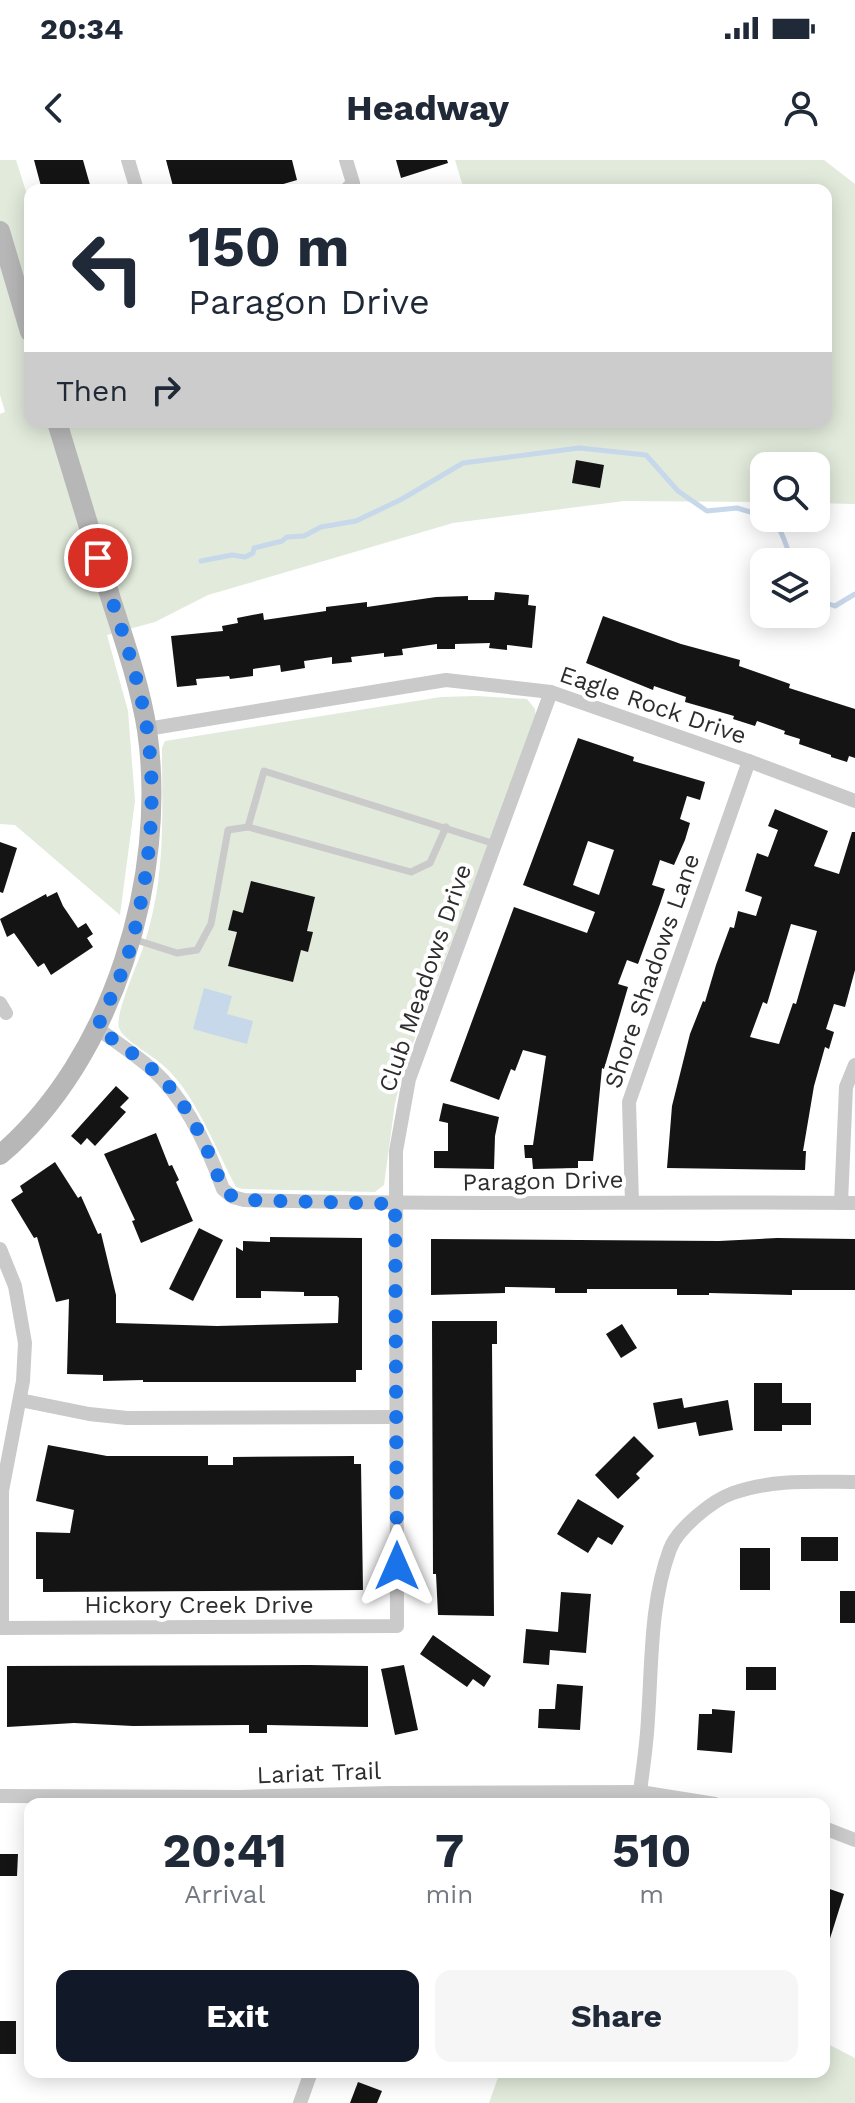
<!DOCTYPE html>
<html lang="en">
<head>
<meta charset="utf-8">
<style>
  body { margin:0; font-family:"Work Sans",sans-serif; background:#f6f6f7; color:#1f2937; height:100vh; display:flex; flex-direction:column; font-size:30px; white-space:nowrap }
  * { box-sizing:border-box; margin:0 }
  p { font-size:26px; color:#747a83 }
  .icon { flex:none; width:44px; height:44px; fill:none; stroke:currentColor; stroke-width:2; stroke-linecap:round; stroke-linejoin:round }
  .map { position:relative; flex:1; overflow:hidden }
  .sheet { position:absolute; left:24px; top:1638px; width:806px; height:280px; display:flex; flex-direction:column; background:#fff; border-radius:16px; box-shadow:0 4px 20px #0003 }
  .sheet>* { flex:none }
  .banner { position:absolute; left:24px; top:24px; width:808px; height:244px; border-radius:16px; box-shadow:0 4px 20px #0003; background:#fff; color:#1f2937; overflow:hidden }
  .controls { position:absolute; left:750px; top:292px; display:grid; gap:16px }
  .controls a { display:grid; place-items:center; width:80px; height:80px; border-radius:16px; background:#fff; box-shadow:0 4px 20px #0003; font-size:40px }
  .pin { position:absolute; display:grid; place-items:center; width:68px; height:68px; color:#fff; margin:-34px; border:4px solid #fff; border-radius:50%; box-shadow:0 2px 8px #0007 }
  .me { position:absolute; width:88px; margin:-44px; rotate:0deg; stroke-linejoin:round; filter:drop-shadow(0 0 6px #0008) }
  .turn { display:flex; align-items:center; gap:28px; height:168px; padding:0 32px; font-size:36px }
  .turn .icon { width:104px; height:104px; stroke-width:2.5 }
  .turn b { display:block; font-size:56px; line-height:68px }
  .then { display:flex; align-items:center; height:76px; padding:0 32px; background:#0003; gap:16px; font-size:30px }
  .eta { display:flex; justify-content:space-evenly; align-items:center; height:136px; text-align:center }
  .eta b { font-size:48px; font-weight:700; line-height:56px }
  .action { display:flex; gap:16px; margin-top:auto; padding:16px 32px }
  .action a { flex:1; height:92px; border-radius:16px; background:#111827; color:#fff; font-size:32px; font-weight:700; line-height:92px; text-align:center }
  .action a+a { background:#f6f6f7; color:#1f2937 }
  .status { display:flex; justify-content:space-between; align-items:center; height:56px; padding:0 40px; background:#fff; direction:ltr }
  .status svg { height:22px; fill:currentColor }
  header { display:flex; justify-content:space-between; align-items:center; height:104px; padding:0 32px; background:#fff; font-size:36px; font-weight:700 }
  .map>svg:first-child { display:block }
  .green { fill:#e1eadb }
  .water { fill:#c7d8ea }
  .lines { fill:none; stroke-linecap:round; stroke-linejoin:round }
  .stream { stroke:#c7d8ea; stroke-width:5 }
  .building { fill:#141414; fill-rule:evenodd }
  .lane { stroke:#cacaca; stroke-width:7 }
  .street { stroke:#cacaca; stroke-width:14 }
  .secondary { stroke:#b7b7b7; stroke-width:20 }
  .route { stroke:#1a73e8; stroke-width:14; stroke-dasharray:0 25.2 }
  .labels { text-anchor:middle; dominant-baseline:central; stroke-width:8; stroke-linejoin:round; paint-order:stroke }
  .street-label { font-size:24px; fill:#2d2d2d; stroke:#fff }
</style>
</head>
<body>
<div class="status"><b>20:34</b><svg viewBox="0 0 49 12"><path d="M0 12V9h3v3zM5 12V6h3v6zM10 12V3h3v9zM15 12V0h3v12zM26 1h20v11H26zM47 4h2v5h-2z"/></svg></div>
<header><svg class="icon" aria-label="back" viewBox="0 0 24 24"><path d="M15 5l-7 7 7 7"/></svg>Headway<svg class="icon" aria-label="person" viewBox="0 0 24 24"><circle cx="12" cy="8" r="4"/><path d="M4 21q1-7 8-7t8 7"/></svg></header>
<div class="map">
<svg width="855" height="1943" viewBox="0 0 855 1943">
  <rect width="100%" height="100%" fill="#fff"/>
  <g class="green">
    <path d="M0,0H16L30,44V262H826V30H464L455,0H824L855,24V344L816,343V306H764V342L624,341L453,363L208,435L155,462L107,475L128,551L135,641L120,755L15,665L0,664V254L5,252L0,235Z"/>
    <path d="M476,536L527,539L535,549L536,560L404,907L395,943L384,1025L375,1032L243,1029L236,1027C216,990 196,935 165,907C154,896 123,880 119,868C114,855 140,799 145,782C166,715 162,657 162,588L165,581L441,537Z"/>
    <path d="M824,1882L855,1898V1943H489L500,1912H824Z"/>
  </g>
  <path class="water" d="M204,828L232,836L227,854L253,861L247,884L193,869Z"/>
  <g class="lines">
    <g class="stream">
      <path d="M768,358C789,373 781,388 797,402"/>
      <path d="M201,401L232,395L245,397L253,393L254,388L282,381L287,377L304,376L321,367L356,361L402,339L463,303L579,288L646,295L678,331L707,351L737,348L764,356"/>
      <path d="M816,429L823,442L835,446L855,434"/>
    </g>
  </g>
  <g class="building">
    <path d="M34,0H83L90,25L74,30H42Z"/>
    <path d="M166,0H292L297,20L263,30H174Z"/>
    <path d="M396,0H447L448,3L401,18Z"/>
    <path d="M576,300L604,305L600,328L572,323Z"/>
    <path d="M495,432L529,435L528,445L536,446L532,488L507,485V490L489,488L490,483L455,484V489H437V484L402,489L403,495L384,497V493L351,497L352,502L332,504V497L304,501L305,508L281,512L280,505L253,509V516L230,519L229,516L196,519L197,525L177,527L171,476L223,471L222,466L238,463L237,458L263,453L264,460L326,451V447L367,442V447L436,437L468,436V440H494Z"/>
    <path d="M603,456L681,484L740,500L739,506L790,524L789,528L855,549V598L849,596L847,602L831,597V595L799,584L800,579L784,574L785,571L757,561L755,566L733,559L734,556L685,542L686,537L654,526L653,530L586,503Z"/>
    <path d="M578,578L634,597L633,601L705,622L700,640L687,636L680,659L690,663L685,680L674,705L660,700L652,725L665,729L660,744L638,804L627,800L618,824L628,827L604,909L602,908L593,1001H578V1008L533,1009L532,998H525L524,985H533L546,896L523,890L515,911L511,909L499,940L450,921L514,747L587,773L595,752L523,725ZM588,681L614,690L599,735L573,725Z"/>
    <path d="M775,649L828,671L814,706L839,714L852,672H855V810L845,847L834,844L826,869L834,872L829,889L825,887L814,926L803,991H806L805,1010L667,1008L672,946L690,874L703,841L705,842L716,805L730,767L734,768L738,751L756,756L762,737L745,731L757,693L768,697L778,670L768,666ZM791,764L817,771L796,844L793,843L779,884L750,877L763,842L767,844Z"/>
    <path d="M0,682L17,688L3,733L0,732Z"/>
    <path d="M251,721L315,737L307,771L313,772L308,792L301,790L293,822L228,806L237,772L228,770L233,750L243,753Z"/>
    <path d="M57,732L63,746L78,768L86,763L93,774L87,778L93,787L51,815L44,803L38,807L14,773L7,777L0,759L46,734L47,737Z"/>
    <path d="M116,926L129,938L120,947L126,952L95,986L87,978L81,985L71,976Z"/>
    <path d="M443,943L499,957L495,976L494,1009L434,1008V991H448V963L439,961Z"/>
    <path d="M156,973L169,1006L172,1005L179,1020L176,1022L193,1061L141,1083L132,1061L135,1060L104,994Z"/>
    <path d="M55,1002L78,1038L81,1036L98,1074L101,1073L116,1135V1163L217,1166L338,1163L339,1138L337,1136H304V1132L261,1131V1138H236V1087L243,1091V1081L270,1082V1077L362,1078V1210H356V1222H143V1220L103,1221V1215L67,1214L69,1139L56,1142L37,1077L34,1078L11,1040L23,1032L20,1026Z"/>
    <path d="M199,1068L223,1080L193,1141L169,1129Z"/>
    <path d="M777,1078L855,1079V1130H792V1135L709,1133V1135H677V1129H587V1133H555V1128L505,1127V1133L431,1135V1079L719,1081Z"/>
    <path d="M432,1161H497V1184H492L494,1456L438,1455L436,1414H433Z"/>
    <path d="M622,1164L637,1188L621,1198L606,1174Z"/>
    <path d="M754,1223H782V1243H811V1265H782V1271H754Z"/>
    <path d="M682,1238L684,1248L728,1240L733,1270L699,1276L696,1262L658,1269L653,1243Z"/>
    <path d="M634,1276L654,1296L636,1314L640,1318L618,1339L595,1315Z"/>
    <path d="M48,1285L107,1296H208V1305H233V1297L354,1296V1304H361L363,1430L43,1432V1419H36V1372L70,1373L74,1350L36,1341Z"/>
    <path d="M578,1339L624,1366L612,1385L598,1377L588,1393L557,1374Z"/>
    <rect x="801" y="1377" width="37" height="24"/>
    <rect x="740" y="1388" width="30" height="42"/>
    <rect x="840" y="1431" width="15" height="32"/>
    <path d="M561,1432L591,1434L586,1493L550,1490L549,1505L523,1503L526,1469L558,1472Z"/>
    <path d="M433,1475L491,1516L484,1527L473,1519L467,1527L420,1494Z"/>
    <path d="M309,1505L368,1506V1567L267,1565V1573H249V1565H242L133,1566L74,1563L7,1567V1506Z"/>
    <path d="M404,1505L418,1570L395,1575L381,1509Z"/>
    <rect x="746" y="1507" width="30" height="23"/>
    <path d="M557,1524L583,1526L580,1570L538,1568L539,1549H555Z"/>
    <path d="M712,1549L735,1551L732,1593L697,1590L699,1554H712Z"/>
    <path d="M0,1694H18L17,1716H0Z"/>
    <path d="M824,1727L844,1734L827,1788L824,1787Z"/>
    <rect x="0" y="1861" width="16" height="33"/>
    <path d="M358,1922L382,1931L377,1943H350Z"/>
  </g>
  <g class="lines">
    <g class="lane">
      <path d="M248,667L264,611L495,684"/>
      <path d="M133,779L177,793L197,790L211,764L228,670L248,667L411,712L430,703L446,667"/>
    </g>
    <g class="street">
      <path d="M128,0L137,30"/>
      <path d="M346,30L353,23L346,0"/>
      <path d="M147,569L446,520L551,532L749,601L855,641"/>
      <path d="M0,843L6,853"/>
      <path d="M97,868C116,882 136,895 153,910C187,941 208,987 223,1029L233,1037L244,1040C447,1046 651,1041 855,1043"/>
      <path d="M632,1042L629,942L749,601"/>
      <path d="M841,1043L846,927L855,905"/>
      <path d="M0,1089L15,1126L25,1183L23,1221L2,1331V1468"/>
      <path d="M20,1240L89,1254L127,1258L396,1257"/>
      <path d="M0,1468L397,1466L396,991L409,919L551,532"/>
      <path d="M640,1632C643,1607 647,1583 648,1558C652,1502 650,1443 670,1389C678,1368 713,1340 733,1333C772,1319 815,1322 855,1322"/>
      <path d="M0,1636L240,1637L389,1633L640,1632L715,1644"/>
      <path d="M824,1668L855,1680"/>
      <path d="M300,1943L311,1912"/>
    </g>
    <g class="secondary">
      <path d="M0,71L30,172"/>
      <path d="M0,995C114,898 168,715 147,570C140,525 124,480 110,436C92,378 75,320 57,262"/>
    </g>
  </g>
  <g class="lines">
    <path class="route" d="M98,398C116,454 138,511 147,569C157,637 150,710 133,777C126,808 110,839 97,868C116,882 136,895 153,910C188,941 207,987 223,1029L233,1037L244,1040L395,1044L397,1406"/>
  </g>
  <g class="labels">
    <g class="street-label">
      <text transform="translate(653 545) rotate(19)">Eagle Rock Drive</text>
      <text transform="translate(652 811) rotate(-71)">Shore Shadows Lane</text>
      <text transform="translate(425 818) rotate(-71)">Club Meadows Drive</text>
      <text transform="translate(543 1021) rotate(-1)">Paragon Drive</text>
      <text x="199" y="1445">Hickory Creek Drive</text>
      <text transform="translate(319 1613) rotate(-2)">Lariat Trail</text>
    </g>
  </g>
</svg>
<div class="controls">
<a><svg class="icon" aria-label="search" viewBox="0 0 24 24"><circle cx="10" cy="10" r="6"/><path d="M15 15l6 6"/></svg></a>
<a><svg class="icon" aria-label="layers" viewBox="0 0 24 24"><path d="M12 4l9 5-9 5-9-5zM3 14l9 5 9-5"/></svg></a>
</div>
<div class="pin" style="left:98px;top:398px;background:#d93025"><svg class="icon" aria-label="arrive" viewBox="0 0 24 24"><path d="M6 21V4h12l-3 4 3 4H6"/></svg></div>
<svg class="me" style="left:397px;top:1406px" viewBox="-20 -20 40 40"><path d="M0-17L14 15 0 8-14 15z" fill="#1a73e8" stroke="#fff" stroke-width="4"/></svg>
<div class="banner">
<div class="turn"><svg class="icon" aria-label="left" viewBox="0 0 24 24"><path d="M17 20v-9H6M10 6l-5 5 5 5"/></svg><div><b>150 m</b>Paragon Drive</div></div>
<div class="then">Then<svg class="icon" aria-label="right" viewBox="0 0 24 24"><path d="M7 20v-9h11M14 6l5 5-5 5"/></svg></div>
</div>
<section class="sheet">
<div class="eta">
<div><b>20:41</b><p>Arrival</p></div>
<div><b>7</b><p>min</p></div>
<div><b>510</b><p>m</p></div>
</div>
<div class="action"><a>Exit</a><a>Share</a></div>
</section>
</div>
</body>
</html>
